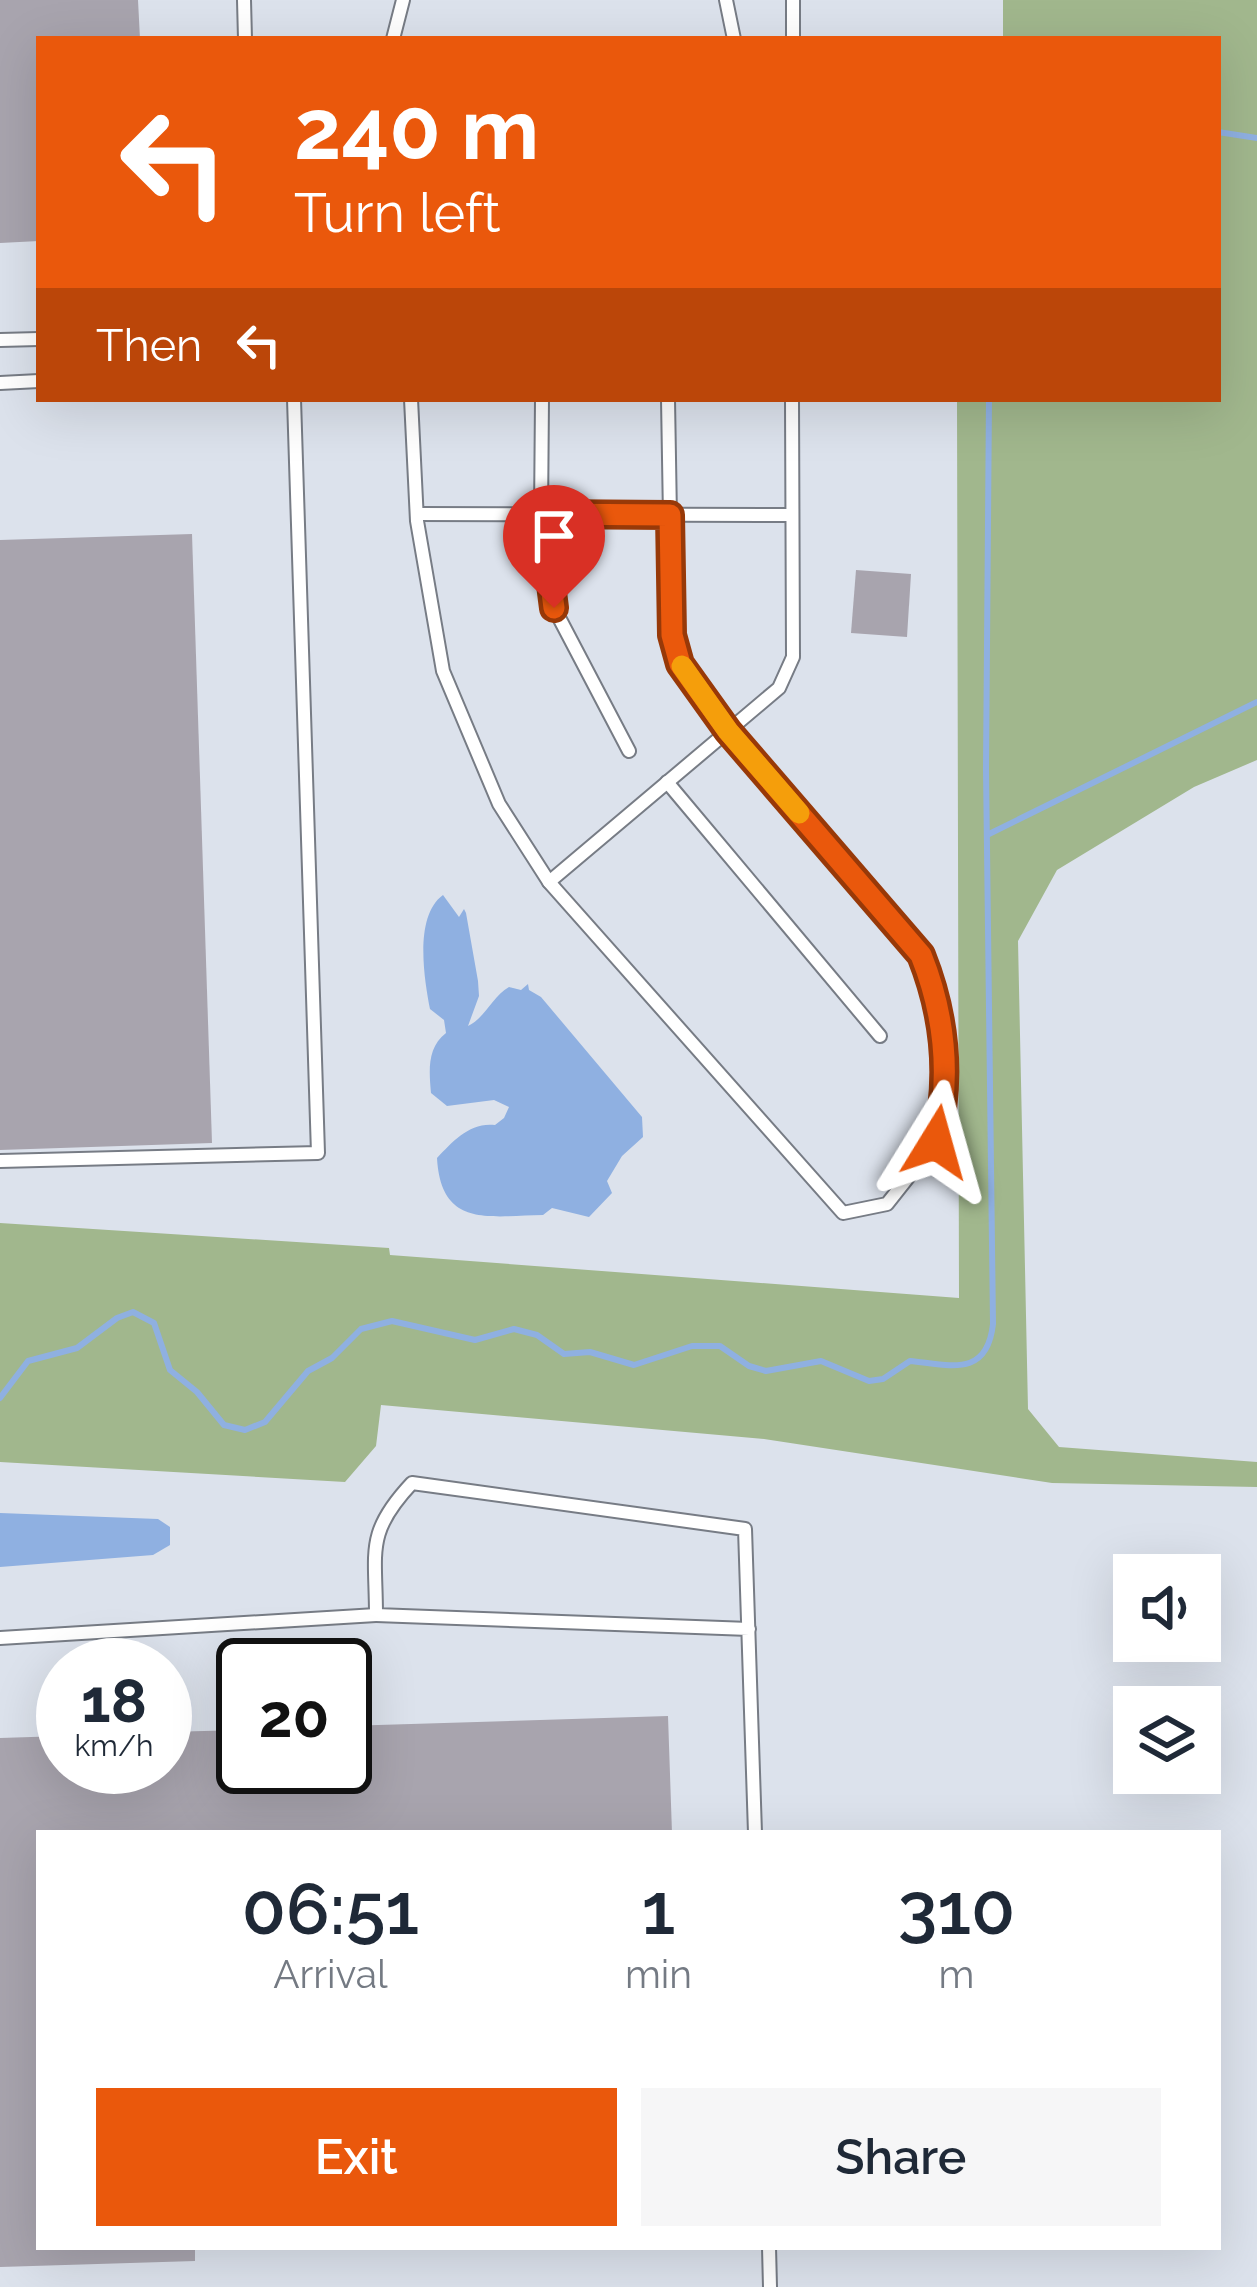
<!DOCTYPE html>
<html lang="en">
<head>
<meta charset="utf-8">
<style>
  body { margin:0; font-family:Raleway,sans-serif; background:#f6f6f7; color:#1f2937; height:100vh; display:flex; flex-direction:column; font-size:45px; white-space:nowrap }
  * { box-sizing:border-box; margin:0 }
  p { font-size:39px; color:#747a83 }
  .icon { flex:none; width:66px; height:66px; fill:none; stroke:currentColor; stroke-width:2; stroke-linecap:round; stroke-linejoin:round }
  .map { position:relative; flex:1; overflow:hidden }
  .details { position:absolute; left:36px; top:1830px; width:1185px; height:420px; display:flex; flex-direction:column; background:#fff; border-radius:0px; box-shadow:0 12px 48px #0002 }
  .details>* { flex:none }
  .top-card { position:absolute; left:36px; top:36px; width:1185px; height:366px; border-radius:0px; box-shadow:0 12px 48px #0002; background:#ea580c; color:#fff; overflow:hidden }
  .tools { position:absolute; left:1113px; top:1554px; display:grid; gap:24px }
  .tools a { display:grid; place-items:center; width:108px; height:108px; border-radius:0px; background:#fff; box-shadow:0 12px 48px #0002; font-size:60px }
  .speed { position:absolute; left:36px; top:1638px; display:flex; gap:24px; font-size:60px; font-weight:700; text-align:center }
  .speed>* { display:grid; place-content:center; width:156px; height:156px; border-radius:50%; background:#fff; box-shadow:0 12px 48px #0002; line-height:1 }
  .speed small { font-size:30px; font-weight:400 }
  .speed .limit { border:6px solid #111; border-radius:18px; background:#fff; color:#111 }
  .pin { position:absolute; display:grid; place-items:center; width:102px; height:102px; color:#fff; margin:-123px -51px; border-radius:50% 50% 50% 0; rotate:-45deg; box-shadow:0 0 12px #0007 }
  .pin .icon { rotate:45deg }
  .me { position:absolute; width:132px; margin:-66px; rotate:8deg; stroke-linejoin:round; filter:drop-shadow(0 0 9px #0008) }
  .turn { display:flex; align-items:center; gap:42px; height:252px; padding:0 60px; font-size:54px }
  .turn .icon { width:156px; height:156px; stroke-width:2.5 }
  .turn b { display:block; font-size:84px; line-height:102px }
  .then { display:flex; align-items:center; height:114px; padding:0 60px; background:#0003; gap:24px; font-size:45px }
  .eta { display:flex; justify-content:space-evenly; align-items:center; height:204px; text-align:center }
  .eta b { font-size:72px; font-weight:600; line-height:84px }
  .button { display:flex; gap:24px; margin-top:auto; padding:24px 60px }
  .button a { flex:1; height:138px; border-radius:0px; background:#ea580c; color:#fff; font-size:48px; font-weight:600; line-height:138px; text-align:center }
  .button a+a { background:#f6f6f7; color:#1f2937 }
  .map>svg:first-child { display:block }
  .green { fill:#a1b78d }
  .water { fill:#8fb0e1 }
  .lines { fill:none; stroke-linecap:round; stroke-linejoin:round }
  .stream { stroke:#8fb0e1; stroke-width:6 }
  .building { fill:#a8a4ae }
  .lane-casing { stroke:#777c85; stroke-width:16 }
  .lane { stroke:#fff; stroke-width:12 }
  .route-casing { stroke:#983908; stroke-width:30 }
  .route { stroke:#ea580c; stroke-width:21 }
  .slow { stroke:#f59e0b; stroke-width:21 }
</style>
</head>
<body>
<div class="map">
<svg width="1257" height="2287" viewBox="0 0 1257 2287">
  <rect width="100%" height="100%" fill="#dce2ec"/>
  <path class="green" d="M1003,0H1257V760L1194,787L1057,870L1018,941L1028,1409L1059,1447L1257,1462V1487L1052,1483L764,1439L381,1405L376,1446L345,1482L0,1462V1223L389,1248L390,1255L959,1298L957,399H1218V39H1003Z"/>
  <g class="water">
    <path d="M443,895L459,917L464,909L466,913L478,981L479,996L468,1026C484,1019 492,997 509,987L521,990L528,984L529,990L541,997L642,1117L643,1137L622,1156L607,1181L612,1193L589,1217L552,1208L543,1215C488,1216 441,1228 437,1158C453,1141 470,1122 495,1125L504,1118L509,1107L494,1100L447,1106L431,1093C429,1070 427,1048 446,1033L444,1020L430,1009C424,978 414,916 443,895Z"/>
    <path d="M0,1513L158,1519L170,1527V1545L153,1555L0,1567Z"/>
  </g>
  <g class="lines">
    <g class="stream">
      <path d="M1218,132L1257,138"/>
      <path d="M987,835L1257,702"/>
      <path d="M0,1398L28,1361L77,1348L117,1318L133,1312L154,1323L170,1370L197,1392L224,1425L245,1430L265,1422L308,1371L332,1358L361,1329L392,1321L475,1340L514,1329L537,1335L564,1354L590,1352L634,1365L692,1346H720L749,1366L766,1371L821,1361L869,1381L883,1379L910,1361C950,1365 987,1378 993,1324L986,769L989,399"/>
    </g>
  </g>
  <g class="building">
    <path d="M0,0H138L140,39H39V241L0,243Z"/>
    <path d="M192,534L212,1143L0,1150V540Z"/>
    <path d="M856,570L911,574L907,637L851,633Z"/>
    <path d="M668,1716L672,1833H39V2247H195V2261L0,2267V1738L63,1736V1767H165V1732L243,1730V1767H345V1726Z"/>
  </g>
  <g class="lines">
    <g class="lane-casing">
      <g id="lane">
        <path d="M244,0L245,39"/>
        <path d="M726,0L734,39"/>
        <path d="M393,39L403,0"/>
        <path d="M793,39V0"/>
        <path d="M0,340L39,339"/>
        <path d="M0,383L39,381"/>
        <path d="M411,399L417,521L443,671L499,804L549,882L843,1213L887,1204L936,1142L946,1099L938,997L921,955L728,731L680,664L672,635L668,399"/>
        <path d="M542,399L541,515L554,608L629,751"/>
        <path d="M417,514L792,515"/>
        <path d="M667,782L880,1036"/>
        <path d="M549,882L779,688L793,657L792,399"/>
        <path d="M0,1161L318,1153L294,399"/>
        <path d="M749,1629L376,1615C376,1551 365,1533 412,1483L745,1529L755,1833"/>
        <path d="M0,1638L376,1615"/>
        <path d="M769,2247L770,2287"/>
      </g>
    </g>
    <use href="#lane" class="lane"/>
  </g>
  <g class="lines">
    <g class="route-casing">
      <path id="route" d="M554,608L542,514L670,515L672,635L680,664L728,731L921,955C945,1015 951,1079 936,1142"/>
    </g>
    <use href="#route" class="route"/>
    <path class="slow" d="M682,666L728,731L799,813"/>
  </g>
</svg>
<div class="tools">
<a><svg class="icon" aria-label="sound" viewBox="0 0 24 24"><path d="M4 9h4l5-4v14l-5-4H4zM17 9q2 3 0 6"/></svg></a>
<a><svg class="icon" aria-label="layers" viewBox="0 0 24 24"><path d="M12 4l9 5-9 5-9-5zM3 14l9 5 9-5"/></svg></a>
</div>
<div class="speed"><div>18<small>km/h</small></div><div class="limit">20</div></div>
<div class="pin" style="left:554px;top:608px;background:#d93025"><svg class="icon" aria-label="arrive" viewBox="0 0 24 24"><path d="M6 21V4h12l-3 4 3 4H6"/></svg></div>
<svg class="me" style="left:936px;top:1142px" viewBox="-20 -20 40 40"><path d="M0-17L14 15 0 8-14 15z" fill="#ea580c" stroke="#fff" stroke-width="4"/></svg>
<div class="top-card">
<div class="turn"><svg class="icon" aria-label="left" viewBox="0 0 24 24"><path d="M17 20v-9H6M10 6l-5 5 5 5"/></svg><div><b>240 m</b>Turn left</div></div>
<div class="then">Then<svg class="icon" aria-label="left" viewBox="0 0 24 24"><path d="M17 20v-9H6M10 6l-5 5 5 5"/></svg></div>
</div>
<section class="details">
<div class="eta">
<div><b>06:51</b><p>Arrival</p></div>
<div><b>1</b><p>min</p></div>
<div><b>310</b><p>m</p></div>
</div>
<div class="button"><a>Exit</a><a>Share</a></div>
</section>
</div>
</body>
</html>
